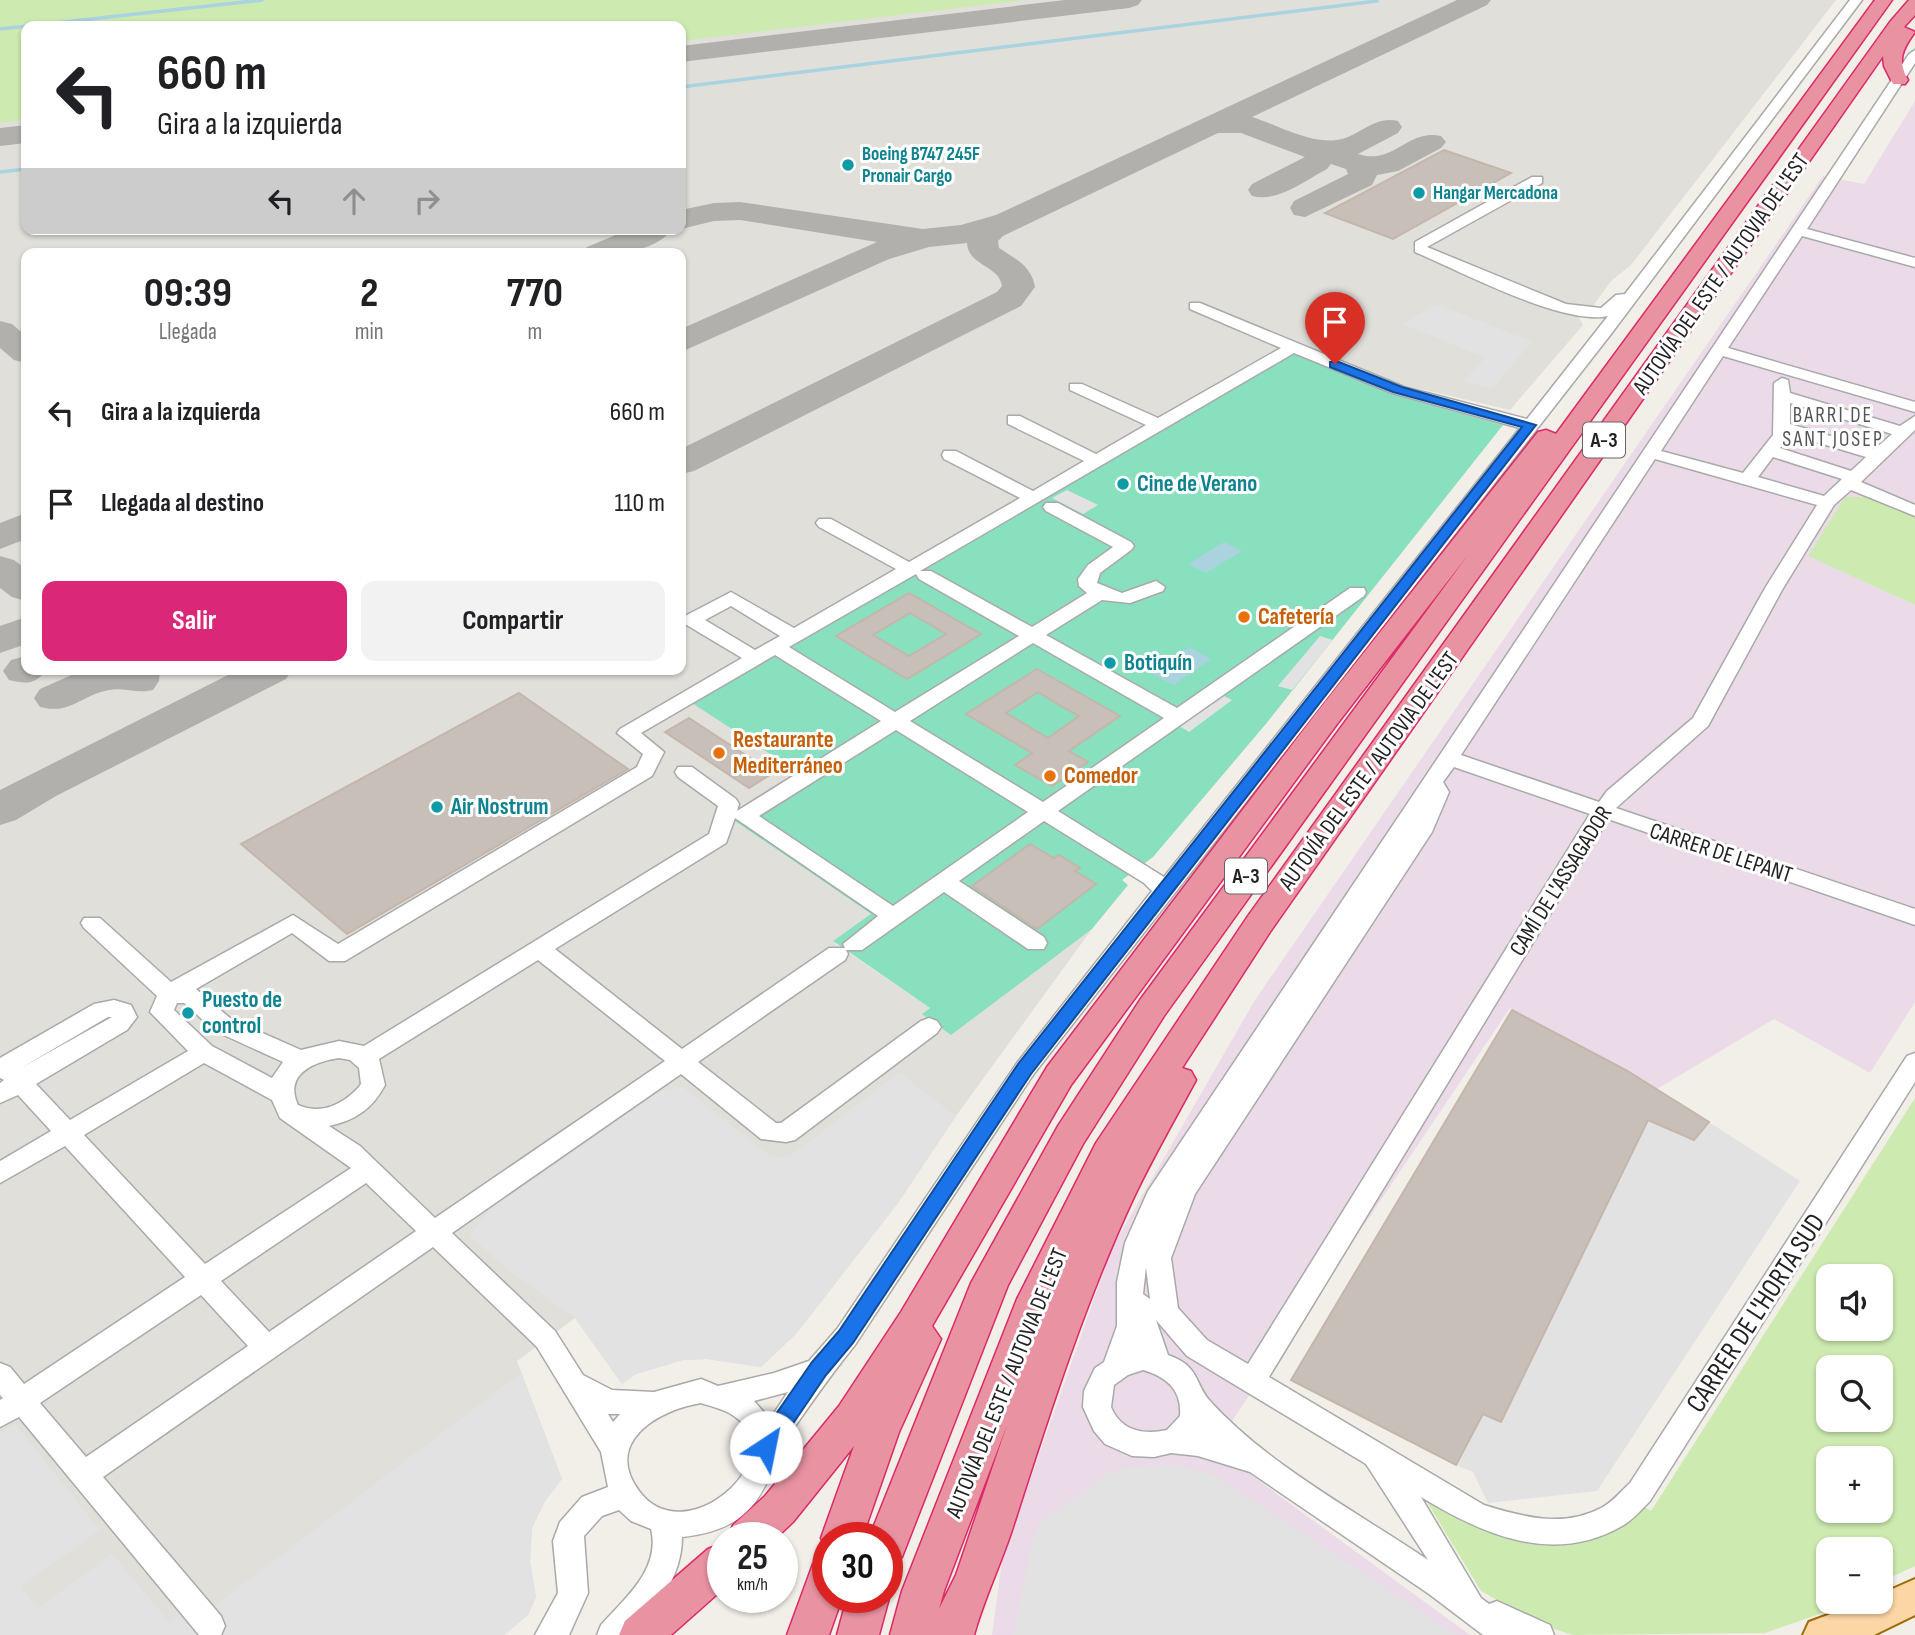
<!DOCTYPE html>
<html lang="es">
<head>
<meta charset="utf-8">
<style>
  body { margin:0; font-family:"Sofia Sans Condensed",sans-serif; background:#f2f2f2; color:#202124; height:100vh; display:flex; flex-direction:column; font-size:26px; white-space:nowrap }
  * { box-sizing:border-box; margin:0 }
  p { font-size:23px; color:#757577 }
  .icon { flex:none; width:38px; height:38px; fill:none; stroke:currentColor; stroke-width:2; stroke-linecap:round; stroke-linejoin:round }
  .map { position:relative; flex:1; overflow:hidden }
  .side { position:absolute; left:21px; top:248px; width:665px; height:427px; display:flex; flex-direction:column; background:#fff; border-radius:14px; box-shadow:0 2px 5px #0004 }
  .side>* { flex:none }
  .top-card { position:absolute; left:21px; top:21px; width:665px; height:214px; border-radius:14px; box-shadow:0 2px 5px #0004; background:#fff; color:#202124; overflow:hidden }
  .buttons { position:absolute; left:1816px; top:1264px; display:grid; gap:14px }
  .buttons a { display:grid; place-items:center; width:77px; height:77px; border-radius:14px; background:#fff; box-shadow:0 2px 5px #0004; font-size:35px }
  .speed { position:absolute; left:707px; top:1522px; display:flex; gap:14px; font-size:35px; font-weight:700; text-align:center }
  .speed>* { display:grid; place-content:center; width:91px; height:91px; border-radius:50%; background:#fff; box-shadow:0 2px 5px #0004; line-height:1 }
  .speed small { font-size:18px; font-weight:400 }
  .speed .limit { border:10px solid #d22; background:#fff; color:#111 }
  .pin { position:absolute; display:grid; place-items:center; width:60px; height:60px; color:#fff; margin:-72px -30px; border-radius:50% 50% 50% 0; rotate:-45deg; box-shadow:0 0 7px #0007 }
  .pin .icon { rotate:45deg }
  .me { position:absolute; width:77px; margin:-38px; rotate:34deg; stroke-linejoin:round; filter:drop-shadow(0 0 5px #0008) }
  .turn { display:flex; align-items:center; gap:24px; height:147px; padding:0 21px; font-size:32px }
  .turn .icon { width:91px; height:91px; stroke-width:2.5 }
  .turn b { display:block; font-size:49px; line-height:60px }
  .lanes { display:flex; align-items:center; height:66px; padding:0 21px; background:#0003; justify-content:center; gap:35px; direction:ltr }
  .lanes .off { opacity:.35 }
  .eta { display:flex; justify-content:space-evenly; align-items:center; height:119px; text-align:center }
  .eta b { font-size:42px; font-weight:700; line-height:49px }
  .cta { display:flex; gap:14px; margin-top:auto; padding:14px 21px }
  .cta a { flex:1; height:80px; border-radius:14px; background:#db2777; color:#fff; font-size:28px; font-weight:700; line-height:80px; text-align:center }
  .cta a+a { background:#f2f2f2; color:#202124 }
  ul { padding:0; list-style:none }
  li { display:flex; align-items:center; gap:21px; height:91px; padding:0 21px }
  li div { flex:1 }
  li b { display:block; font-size:26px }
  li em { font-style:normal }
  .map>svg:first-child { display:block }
  .industrial { fill:#ebdbe8 }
  .airport { fill:#e1dfda; fill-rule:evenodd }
  .grass { fill:#cdebb0; fill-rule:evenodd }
  .pitch { fill:#88e0be }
  .parking { fill:#e2e2e2 }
  .water { fill:#aad3df }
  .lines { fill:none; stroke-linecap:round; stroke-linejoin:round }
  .stream { stroke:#aad3df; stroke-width:3.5 }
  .taxiway { fill:#b1b0ac; fill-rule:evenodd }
  .building { fill:#c7bfb8; stroke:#c4b6ab; stroke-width:2; fill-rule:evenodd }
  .minor-casing { stroke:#a9a9a9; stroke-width:3 }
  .major-casing { stroke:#a06b00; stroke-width:4 }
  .highway-casing { stroke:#dc2a67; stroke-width:3 }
  .minor { fill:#fff; fill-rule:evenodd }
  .major { fill:#fcd6a4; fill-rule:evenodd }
  .highway { fill:#e892a2; fill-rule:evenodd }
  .route { fill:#1a73e8; stroke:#114b97; stroke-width:2 }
  .culture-dot { fill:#0f9aa8; stroke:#fff; stroke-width:2.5 }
  .food-dot { fill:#e8710a; stroke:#fff; stroke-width:2.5 }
  .labels { text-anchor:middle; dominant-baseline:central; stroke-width:6; stroke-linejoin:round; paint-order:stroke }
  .far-culture-label { font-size:19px; font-weight:bold; fill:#0d838f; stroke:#fff; text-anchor:start }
  .far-neighbourhood-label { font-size:21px; letter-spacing:2px; fill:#555; stroke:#fff }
  .shield { fill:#fff; stroke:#646464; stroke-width:2 }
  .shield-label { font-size:21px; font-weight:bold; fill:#222 }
  .street-label { font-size:23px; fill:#222; stroke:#fff }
  .culture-label { font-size:23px; font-weight:bold; fill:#0d838f; stroke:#fff; text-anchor:start }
  .food-label { font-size:23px; font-weight:bold; fill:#c56008; stroke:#fff; text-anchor:start }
  .near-street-label { font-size:28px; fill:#222; stroke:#fff }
</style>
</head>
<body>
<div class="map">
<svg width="1915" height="1635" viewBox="0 0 1915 1635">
  <rect width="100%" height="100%" fill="#f2efe9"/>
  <path class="industrial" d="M1915,101V514L1808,555L1915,605V1002L1870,1073L1774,1019L1657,1089L1510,1008L1214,1448L1470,1635H992L1002,1560L1112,1248L1255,1000L1823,176L1864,184Z"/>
  <path class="airport" d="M0,0H1836L1631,265L1611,281L1593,306H1584L1576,312L1583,325L1510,410L1404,385L1391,394L1294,353L693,703L799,774L730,818L872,915L833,942L930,1008L923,1013L951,1034L1092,929L956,1116L898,1203L796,1334L761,1367L707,1359L683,1360L636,1374L622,1384L575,1318L517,1361L562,1479L545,1501L532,1528L530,1561L536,1597L528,1615L504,1635H0ZM26,26H681V229H26ZM26,254H681V670H26Z"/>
  <g class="grass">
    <path d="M0,0H1026L681,41V26H26V120L0,123Z"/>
    <path d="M1845,497H1877L1915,514V605L1808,556Z"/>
    <path d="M1915,1098V1566L1881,1582V1549H1829V1601H1843L1825,1612L1765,1633L1573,1635L1539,1624L1481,1591L1418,1487L1464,1517L1618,1526L1645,1507L1651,1511ZM1829,1276H1881V1328H1829ZM1829,1367H1881V1419H1829ZM1829,1458H1881V1510H1829Z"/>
  </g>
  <path class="pitch" d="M1295,353L1391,394L1503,425L1265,725L1153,857L1122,880L1128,885L1092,929L951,1035L922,1014L930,1008L833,941L871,914L729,817L799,773L692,703Z"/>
  <g class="parking">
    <path d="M1437,304L1523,338L1532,342L1492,389L1464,381L1485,358L1403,324Z"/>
    <path d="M1067,490L1098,505L1083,514L1052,498Z"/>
    <path d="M1320,636L1333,640L1292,690L1278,686Z"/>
    <path d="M1222,695L1232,700L1189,732L1179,726Z"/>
    <path d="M899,1073L956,1116L898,1203L796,1334L761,1367L707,1359L683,1360L636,1374L622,1384L575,1318L508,1270L469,1235L490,1210L661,1091L683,1087L771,1157H789Z"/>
    <path d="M1648,1120L1694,1140L1709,1122L1800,1181L1597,1491L1488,1503L1473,1472L1456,1465Z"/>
    <path d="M521,1373L562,1479L545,1501L532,1528L530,1561L536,1597L528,1615L504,1635H0V1434L15,1424L100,1530L21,1586L38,1608L112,1554L170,1623L201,1599L210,1609Z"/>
    <path d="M1175,1465L1214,1475L1456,1635H1013L1033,1540L1044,1519L1107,1475L1125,1467Z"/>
  </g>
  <g class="water">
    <path d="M1224,542L1242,551L1206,573L1188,564Z"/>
    <path d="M1189,647L1211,659L1174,685L1151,673Z"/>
  </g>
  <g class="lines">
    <g class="stream">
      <path d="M0,29L262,0"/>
      <path d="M681,87L1377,1"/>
      <path d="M0,172L26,169"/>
    </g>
    <g class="taxiway">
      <path d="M1065,0H1142L1138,5L1129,8L681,62V46Z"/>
      <path d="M1457,0H1491L1487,5L1252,117C1278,125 1309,144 1337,140C1359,137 1374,115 1398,121L1402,127L1398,133L1358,154C1393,166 1408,128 1441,136L1446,142L1441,148L1398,171L1377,175L1372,185L1305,217L1294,215L1290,208L1294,201L1348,174L1346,169L1331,164L1327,169C1306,180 1277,203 1252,196L1248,190L1252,184L1305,157L1241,133H1218L1003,236L998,241L999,248C1015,259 1031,265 1035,287L1021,306L694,471L681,474V449L997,292L1002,286C999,265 968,266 967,243L929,247L889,259L681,352V329L877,242L740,220L714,221L681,229V210L714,203L740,202L923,229L961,225L996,215Z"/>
      <path d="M26,125V143L0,146V128Z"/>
      <path d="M630,229H672C655,254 609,254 582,254L587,247Z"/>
      <path d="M0,321L12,324L26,336V363L14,360L0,348Z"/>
      <path d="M26,513V539L0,549V523Z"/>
      <path d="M0,556L14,560L26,569V601L12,597L0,588Z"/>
      <path d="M26,617V644L0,653V626Z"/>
      <path d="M26,656V670H46C36,685 25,684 9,680L3,671L11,660Z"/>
      <path d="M83,670H160L159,681L153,690C136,694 124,687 109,690C81,695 71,715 40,707L34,698L40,689Z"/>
      <path d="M238,670H292L286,679L56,796L16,820L0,825V790Z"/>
    </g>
  </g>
  <g class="building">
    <path d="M1444,150L1511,173L1393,239L1325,213Z"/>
    <path d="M909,593L981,634L907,679L836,636ZM910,613L946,634L909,656L873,635Z"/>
    <path d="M1037,669L1120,716L1069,751L1088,762L1052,786L1015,765L1032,753L966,714ZM1038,692L1059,705L1079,716L1048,738L1006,713Z"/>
    <path d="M519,693L628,769L347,934L241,844Z"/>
    <path d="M689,718L773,773L749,788L665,732Z"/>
    <path d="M1030,844L1054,858L1059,855L1080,868L1075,871L1096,884L1037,929L972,886Z"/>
    <path d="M1512,1010L1626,1070L1709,1122L1694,1140L1648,1120L1501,1422L1483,1414L1456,1465L1291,1380Z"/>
  </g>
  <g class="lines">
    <g class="minor-casing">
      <g id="minor">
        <path d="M1850,0H1862L1611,334L1033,1075L855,1345C833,1372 814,1399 794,1428C790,1435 781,1444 779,1451C762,1505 741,1531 682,1537C682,1577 657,1607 632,1635H597L601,1625C625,1598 661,1569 651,1529L631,1521L619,1510L602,1516L584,1536L588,1593L569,1635H535L558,1593L553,1541L560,1522L582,1497L608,1487L601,1452L537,1347L433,1247L103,1477L221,1616L225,1626L221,1635H199L19,1417L0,1427V1400L3,1398L0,1395V1363L10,1367L24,1384L185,1277L65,1146L0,1183V1161L51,1131L18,1095L0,1103V1083L4,1080L0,1078V1058L94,1004L114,1000L131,1005L137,1017L127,1030L36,1084L70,1120L188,1051L150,1012L157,996L84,928L81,923L84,918H100L171,982L293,915L338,944L637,767L643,754L617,733L620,729L742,658L685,624L683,620L685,616L731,592L794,628L896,569L819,527L816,523L819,519H831L909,562L1020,498L944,459L942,455L944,451H956L1033,491L1084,461L1008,424V416H1020L1096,454L1146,425L1070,390V384H1082L1158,418L1281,348L1190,309V303H1200L1404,387L1527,419L1608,316C1563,326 1460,271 1415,252V242L1532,177H1542V183L1427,247L1566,304L1601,308L1616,295L1625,294ZM1294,353L1392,393L1520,428L1164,877L1058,811L1364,596L1366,592L1364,588H1350L1177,708L1046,635L1102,600L1130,603L1163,591L1165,587L1156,581L1122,593L1097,583L1100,573L1131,550L1134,546L1131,542L1058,503H1046L1043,507L1046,511L1113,547L1088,565L1078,579L1079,586L1087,593L1032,627L931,571H920ZM916,574L919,579L1019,636L895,712L789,647ZM731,606L780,636L755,650L705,620ZM1033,643L1164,718L1043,802L910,721ZM775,655L881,721L737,811L739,804L736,799L692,767H678L675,772L678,777L718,806L709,834L364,1046L339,1041L301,1050L231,1019L196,989L292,933L329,961H345L652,776L664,752L641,733ZM896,730L1028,812L893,906L759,816ZM735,818L878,916L843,944L846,950H862L944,892L1028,949H1044L1047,943L1044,937L959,881L1044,821L1144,883L1152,891L1017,1063L837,1329L809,1361L774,1373L718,1386L701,1379L654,1392L612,1390L583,1375L555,1331L452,1233L681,1074L761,1139L786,1142L795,1140L937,1033L941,1027L937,1021L929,1018L921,1021L781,1123H776L698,1062L845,960L848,954L845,948H829L682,1049L555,949L726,843ZM538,960L665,1061L435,1218L360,1146L329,1126C356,1120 372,1109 385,1085L379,1059ZM177,1003H184L215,1031L283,1062L272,1078L212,1046L174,1010ZM108,1017H112L21,1068ZM339,1058L350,1060L359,1068L361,1084L358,1088C342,1105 321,1115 298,1105C284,1075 312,1062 339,1058ZM204,1063L272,1100L280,1118L351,1168L205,1264L84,1135ZM366,1183L416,1231L269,1332L221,1281ZM201,1295L248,1346L86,1457L40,1403ZM788,1392L770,1419L754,1401ZM701,1403C710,1406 722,1409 731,1414C797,1454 686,1555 639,1491C603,1442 658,1410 701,1403ZM608,1414H620L613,1422Z"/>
        <path d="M1915,50V63L1807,229L1915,258V267L1802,236L1728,348L1915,402V412L1723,356L1661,451L1743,473L1773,435L1774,383L1782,378L1788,380L1790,393L1900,426L1915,416V430L1861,482L1915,505V516L1851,490L1834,505L1782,590L1708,726L1616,808L1915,909V925L1608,819L1269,1377L1484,1505C1523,1517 1563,1528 1601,1508C1612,1503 1621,1491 1630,1483L1907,1056L1915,1053V1082L1650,1501C1642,1509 1632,1521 1622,1526C1553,1566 1482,1534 1421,1497L1481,1598L1489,1604L1497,1601L1550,1625L1554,1635H1483L1429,1594L1250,1472L1198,1456L1171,1453L1154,1457L1132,1456L1105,1444L1094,1431L1083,1407L1084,1391L1095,1368L1104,1362L1117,1326V1282L1125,1243L1148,1191L1909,54ZM1790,403L1892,434L1875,449L1790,424ZM1789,434L1866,457L1851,471L1780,448ZM1773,457L1842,479L1824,496L1758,477ZM1655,459L1817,505L1764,590L1693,718L1607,791L1599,802L1461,755ZM1454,767L1590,814L1248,1364L1207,1340L1178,1308L1171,1258L1195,1194L1432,832L1449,792L1443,782ZM1146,1267L1150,1299L1143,1294ZM1156,1320L1187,1356L1366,1464L1428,1560C1357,1512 1268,1465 1210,1401C1194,1383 1200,1366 1168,1355ZM1143,1370C1167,1377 1182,1390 1180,1416L1167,1430C1143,1435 1121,1431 1111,1407L1114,1385L1128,1375Z"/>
      </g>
    </g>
    <g class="major-casing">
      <path id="major" d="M1915,1579V1615L1874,1635H1803L1809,1622L1866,1601H1881V1594Z"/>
    </g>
    <g class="highway-casing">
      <g id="highway">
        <path d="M1875,0H1892L1164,1016L1083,1144L1008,1285L902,1557L887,1563V1538H869L971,1283L1058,1126L1140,1000L1468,555L1337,724L1071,1085L932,1326L941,1339L899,1432L862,1538H828V1551L821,1538L854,1446L793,1522L776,1538H728L733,1525L765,1496L839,1406L901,1312L1047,1067L1317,712L1538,432L1546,430L1556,434Z"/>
        <path d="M1909,0H1915V15L1904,27L1915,32C1902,50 1897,60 1908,80L1905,84H1893L1884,66L1883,56L1270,932L1182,1068L1191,1071L1196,1080C1175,1119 1153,1157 1134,1197C1084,1304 1048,1418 1012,1530C1000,1566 984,1599 974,1635H890L902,1591L1017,1299L1096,1143L1248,916L1890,22ZM1007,1425L956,1575L939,1609L944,1591Z"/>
        <path d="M723,1543V1589L671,1635H619L625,1621L708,1549Z"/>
        <path d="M828,1559V1598H842L829,1635H787L813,1564Z"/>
        <path d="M887,1594L889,1598L879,1635H837L847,1598H887Z"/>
      </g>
    </g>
    <use href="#minor" class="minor"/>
    <use href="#major" class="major"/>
    <use href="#highway" class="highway"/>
  </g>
  <path class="route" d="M1330,362H1339L1402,387L1536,425L1031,1074L853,1343L826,1375L773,1453L766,1456L758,1453L755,1447L758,1440L812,1362L839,1331L1018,1064L1522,427L1393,392L1330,367Z"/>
  <g class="culture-dot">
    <circle cx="848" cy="165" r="7"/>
    <circle cx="1419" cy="193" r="7"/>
    <circle cx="1123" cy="484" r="7"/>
    <circle cx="1110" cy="663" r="7"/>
    <circle cx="437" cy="807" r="7"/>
    <circle cx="188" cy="1013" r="7"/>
  </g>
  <g class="food-dot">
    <circle cx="1244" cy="617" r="7"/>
    <circle cx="719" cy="753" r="7"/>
    <circle cx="1050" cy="776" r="7"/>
  </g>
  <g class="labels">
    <g class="far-culture-label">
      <text x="862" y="154">Boeing B747 245F<tspan x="862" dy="22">Pronair Cargo</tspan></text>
      <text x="1433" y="193">Hangar Mercadona</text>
    </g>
    <g class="far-neighbourhood-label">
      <text x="1833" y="415">BARRI DE<tspan x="1833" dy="24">SANT JOSEP</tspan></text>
    </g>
    <g class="shield">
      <rect x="1583" y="422.5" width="42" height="35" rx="5"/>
      <rect x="1225" y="858.5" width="42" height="35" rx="5"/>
    </g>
    <g class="shield-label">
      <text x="1604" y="440">A-3</text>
      <text x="1246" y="876">A-3</text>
    </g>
    <g class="street-label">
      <text transform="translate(1721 274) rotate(-55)">AUTOVÍA DEL ESTE / AUTOVIA DE L'EST</text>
      <text transform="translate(1369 771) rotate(-54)">AUTOVÍA DEL ESTE / AUTOVIA DE L'EST</text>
      <text transform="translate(1721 853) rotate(18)">CARRER DE LEPANT</text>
      <text transform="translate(1561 881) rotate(-58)">CAMÍ DE L'ASSAGADOR</text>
      <text transform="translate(1007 1383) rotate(-68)">AUTOVÍA DEL ESTE / AUTOVIA DE L'EST</text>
    </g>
    <g class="culture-label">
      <text x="1137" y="484">Cine de Verano</text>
      <text x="1124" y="663">Botiquín</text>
      <text x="451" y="807">Air Nostrum</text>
      <text x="202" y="1000">Puesto de<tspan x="202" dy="26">control</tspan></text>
    </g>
    <g class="food-label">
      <text x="1258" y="617">Cafetería</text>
      <text x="733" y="740">Restaurante<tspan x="733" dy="26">Mediterráneo</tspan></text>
      <text x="1064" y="776">Comedor</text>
    </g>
    <g class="near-street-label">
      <text transform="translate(1756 1313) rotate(-57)">CARRER DE L'HORTA SUD</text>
    </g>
  </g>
</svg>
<div class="buttons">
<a><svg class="icon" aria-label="sound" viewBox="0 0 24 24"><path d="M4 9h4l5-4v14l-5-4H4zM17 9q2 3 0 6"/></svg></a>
<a><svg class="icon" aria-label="search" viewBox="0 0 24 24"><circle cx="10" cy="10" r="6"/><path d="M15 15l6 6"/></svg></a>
<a>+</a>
<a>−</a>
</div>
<div class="speed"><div>25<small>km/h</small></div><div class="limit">30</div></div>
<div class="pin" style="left:1335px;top:364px;background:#d93025"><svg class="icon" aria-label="arrive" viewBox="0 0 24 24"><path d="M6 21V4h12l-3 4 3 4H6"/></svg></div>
<svg class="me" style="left:766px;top:1447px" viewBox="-20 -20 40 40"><circle r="19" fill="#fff"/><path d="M0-13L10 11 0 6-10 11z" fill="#1a73e8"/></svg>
<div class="top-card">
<div class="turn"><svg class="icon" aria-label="left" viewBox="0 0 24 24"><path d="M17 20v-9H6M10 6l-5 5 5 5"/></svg><div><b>660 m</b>Gira a la izquierda</div></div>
<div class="lanes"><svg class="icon" aria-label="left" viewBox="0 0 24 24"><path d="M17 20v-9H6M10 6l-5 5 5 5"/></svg><svg class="icon off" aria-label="ahead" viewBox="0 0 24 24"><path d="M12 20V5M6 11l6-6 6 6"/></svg><svg class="icon off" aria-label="right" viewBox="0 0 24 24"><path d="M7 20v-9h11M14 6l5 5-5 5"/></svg></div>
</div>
<section class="side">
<div class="eta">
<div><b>09:39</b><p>Llegada</p></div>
<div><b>2</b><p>min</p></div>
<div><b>770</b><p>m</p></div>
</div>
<ul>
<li><svg class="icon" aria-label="left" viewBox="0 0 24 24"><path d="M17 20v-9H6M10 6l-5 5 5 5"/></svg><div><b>Gira a la izquierda</b></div><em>660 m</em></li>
<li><svg class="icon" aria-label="arrive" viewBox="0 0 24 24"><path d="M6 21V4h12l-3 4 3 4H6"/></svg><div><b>Llegada al destino</b></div><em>110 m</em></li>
</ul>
<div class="cta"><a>Salir</a><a>Compartir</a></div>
</section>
</div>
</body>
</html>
